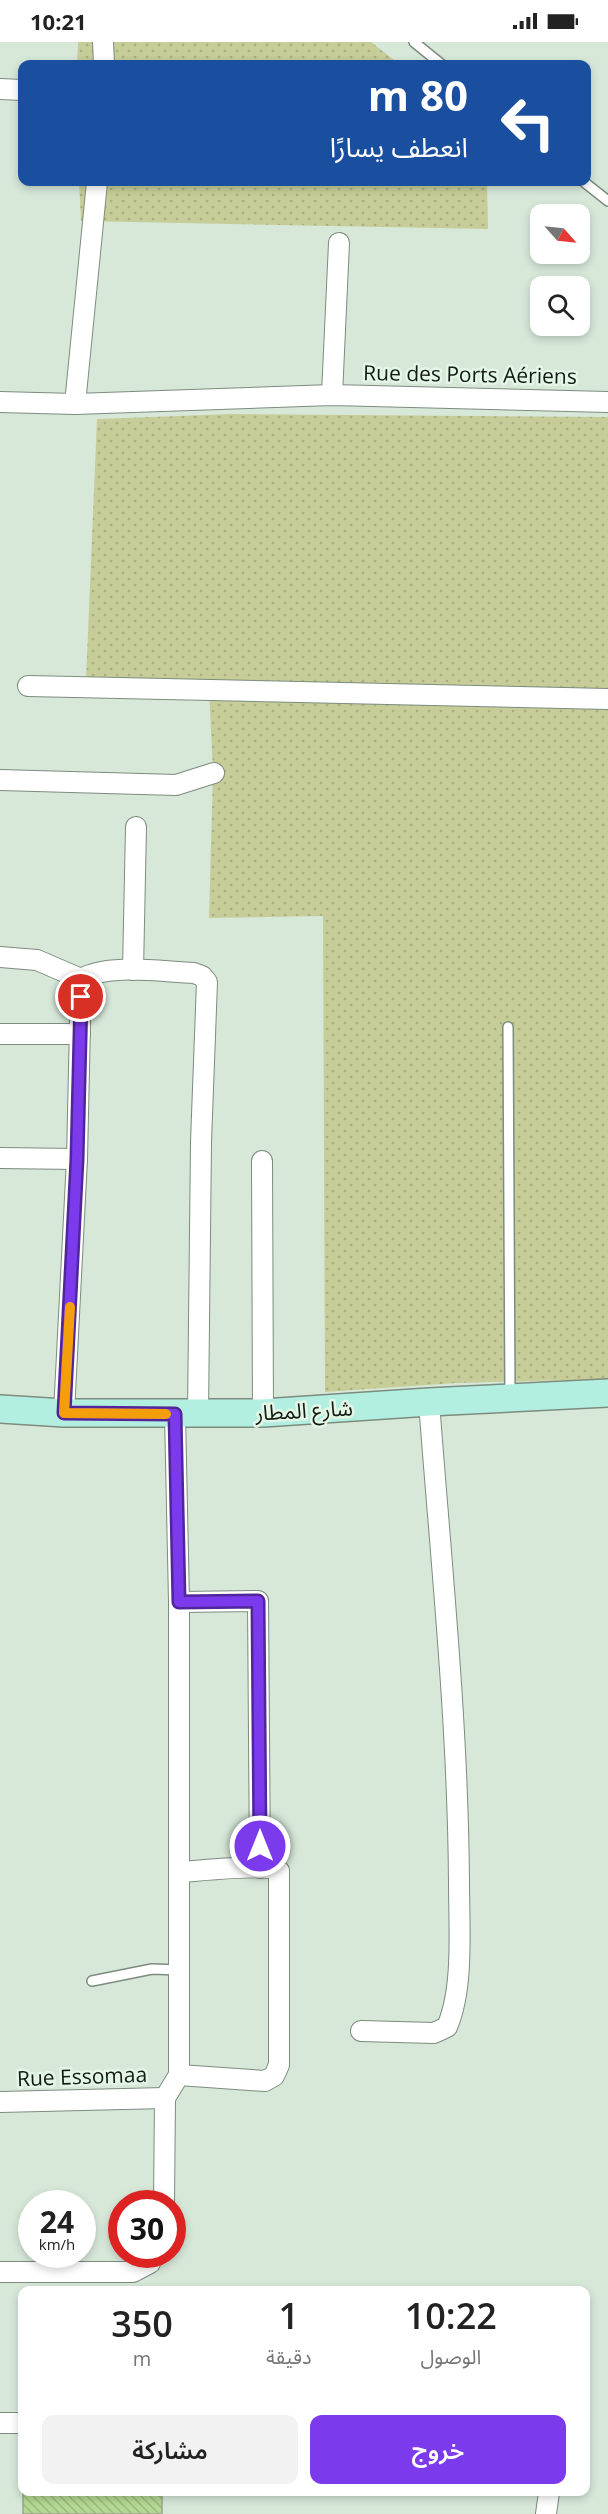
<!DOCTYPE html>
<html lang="ar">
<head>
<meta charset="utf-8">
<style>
  body { margin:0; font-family:"Open Sans","Noto Sans Arabic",sans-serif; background:#f2f2f2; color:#222; direction:rtl; height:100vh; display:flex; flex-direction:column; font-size:22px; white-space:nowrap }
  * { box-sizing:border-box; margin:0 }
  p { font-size:20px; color:#767676 }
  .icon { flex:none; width:33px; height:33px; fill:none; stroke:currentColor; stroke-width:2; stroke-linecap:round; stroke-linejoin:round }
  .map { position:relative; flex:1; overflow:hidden; direction:ltr }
  .drawer { position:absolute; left:18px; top:2244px; width:572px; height:210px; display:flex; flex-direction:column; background:#fff; border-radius:12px; box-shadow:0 3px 9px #0003; direction:rtl }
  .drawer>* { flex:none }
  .hud { position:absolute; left:18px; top:18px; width:573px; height:126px; border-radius:12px; box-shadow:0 3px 9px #0003; direction:rtl; background:#1a4fa0; color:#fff; overflow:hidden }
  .needle { width:39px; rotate:117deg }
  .tools { position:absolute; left:530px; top:162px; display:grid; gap:12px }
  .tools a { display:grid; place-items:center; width:60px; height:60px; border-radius:12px; background:#fff; box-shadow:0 3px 9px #0003; font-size:30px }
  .speed { position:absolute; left:18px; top:2148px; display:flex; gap:12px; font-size:30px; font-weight:700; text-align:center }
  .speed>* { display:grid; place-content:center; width:78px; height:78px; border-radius:50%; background:#fff; box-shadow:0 3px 9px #0003; line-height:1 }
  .speed small { font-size:15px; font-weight:400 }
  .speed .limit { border:9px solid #d22; background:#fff; color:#111 }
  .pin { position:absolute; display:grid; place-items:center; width:51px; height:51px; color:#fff; margin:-26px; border:3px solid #fff; border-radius:50%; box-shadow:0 2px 6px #0007 }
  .me { position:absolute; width:66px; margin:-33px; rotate:0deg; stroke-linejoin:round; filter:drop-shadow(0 0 4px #0008) }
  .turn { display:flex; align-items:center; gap:21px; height:126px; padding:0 24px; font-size:27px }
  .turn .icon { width:78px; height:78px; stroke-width:2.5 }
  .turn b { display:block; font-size:42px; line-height:51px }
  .eta { display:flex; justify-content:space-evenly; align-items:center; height:102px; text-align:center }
  .eta b { font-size:36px; font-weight:600; line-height:42px }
  .cta { display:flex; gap:12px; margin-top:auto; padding:12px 24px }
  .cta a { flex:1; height:69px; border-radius:12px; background:#7c3aed; color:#fff; font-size:24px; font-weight:600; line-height:69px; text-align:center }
  .cta a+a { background:#f2f2f2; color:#222 }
  .status { display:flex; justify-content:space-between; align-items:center; height:42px; padding:0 30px; background:#fff; direction:ltr }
  .status svg { height:16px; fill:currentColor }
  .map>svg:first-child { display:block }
  .grass { fill:url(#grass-dots) }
  .building { fill:url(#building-back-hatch); stroke:#9ba593; stroke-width:1.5 }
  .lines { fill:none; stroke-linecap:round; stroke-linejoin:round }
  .lane-casing { stroke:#7c8c7e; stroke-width:12 }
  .street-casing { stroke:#7c8c7e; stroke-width:22 }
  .secondary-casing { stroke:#7c8c7e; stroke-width:30 }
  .lane { stroke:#fff; stroke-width:9 }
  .street { stroke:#fff; stroke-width:20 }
  .secondary { stroke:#b2efe0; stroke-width:27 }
  .route-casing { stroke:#51269a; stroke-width:15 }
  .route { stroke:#7c3aed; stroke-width:10 }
  .slow { stroke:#f59e0b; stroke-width:10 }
  .labels { text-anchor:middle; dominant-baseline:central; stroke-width:5; stroke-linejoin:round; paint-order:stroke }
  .street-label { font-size:21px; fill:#141b15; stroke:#e4f6e6 }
</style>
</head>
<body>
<div class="status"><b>10:21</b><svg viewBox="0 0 49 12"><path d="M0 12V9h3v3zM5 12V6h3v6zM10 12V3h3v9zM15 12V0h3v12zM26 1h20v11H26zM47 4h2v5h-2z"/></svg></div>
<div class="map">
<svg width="608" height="2472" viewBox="0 0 608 2472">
  <defs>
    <pattern id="grass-dots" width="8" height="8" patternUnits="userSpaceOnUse" patternTransform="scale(1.5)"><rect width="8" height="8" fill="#c7cd98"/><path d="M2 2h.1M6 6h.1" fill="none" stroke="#aaaf82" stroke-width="1.8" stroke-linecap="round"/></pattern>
    <pattern id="building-back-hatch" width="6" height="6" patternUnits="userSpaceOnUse" patternTransform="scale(1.5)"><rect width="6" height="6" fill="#b5d993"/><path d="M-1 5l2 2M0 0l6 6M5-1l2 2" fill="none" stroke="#9bba7e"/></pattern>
  </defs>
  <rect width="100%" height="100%" fill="#d7e8d9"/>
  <g class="grass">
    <path d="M78,0H371L399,22H77Z"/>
    <path d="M79,140H487L488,187L81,179Z"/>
    <path d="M231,372L608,375V1337L457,1341L325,1350L323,874L209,876L213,730L209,646L86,638L97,377Z"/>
  </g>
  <rect class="building" x="23" y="2450" width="139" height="22"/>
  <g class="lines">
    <g class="lane-casing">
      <g id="lane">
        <path d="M414,0L441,22"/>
        <path d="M584,140L608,159"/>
        <path d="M508,985L510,1355"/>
        <path d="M92,1939L152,1927L179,1928"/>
      </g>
    </g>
    <g class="street-casing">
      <g id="street">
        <path d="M103,0L104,22"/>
        <path d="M0,47L22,48"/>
        <path d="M332,353L339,201"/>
        <path d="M0,360L75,362L332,353L608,360"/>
        <path d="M75,362L97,140"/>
        <path d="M28,644L608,657"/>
        <path d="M0,738L176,743L214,731"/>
        <path d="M0,915L37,918L81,937"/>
        <path d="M133,928L136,785"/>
        <path d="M81,937C109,921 162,930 194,931L202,934L207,940L201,1100L198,1371"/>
        <path d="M0,992H80"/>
        <path d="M0,1116L77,1117"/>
        <path d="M262,1119L263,1371"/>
        <path d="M64,1371L77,1117L81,937"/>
        <path d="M179,1560L258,1559L260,1826"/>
        <path d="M361,1989L434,1991L447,1985C464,1946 459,1884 459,1841C458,1681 441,1520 429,1360"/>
        <path d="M179,2033L265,2039L274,2034L279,2023V1829C267,1821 199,1829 180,1830"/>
        <path d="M0,2060L165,2056"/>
        <path d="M164,2162L165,2056L179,2033V1560L175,1372"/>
        <path d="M0,2230H133L150,2221L153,2212"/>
        <path d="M0,2381H22"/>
        <path d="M546,2472L549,2450"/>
      </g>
    </g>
    <g class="secondary-casing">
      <path id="secondary" d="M0,1367L64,1371H263L429,1360L608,1351"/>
    </g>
    <use href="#lane" class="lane"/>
    <use href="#street" class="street"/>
    <use href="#secondary" class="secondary"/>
  </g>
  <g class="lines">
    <g class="route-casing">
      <path id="route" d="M81,955L77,1117L64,1371L175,1372L179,1560L258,1559L260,1804"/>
    </g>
    <use href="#route" class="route"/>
    <path class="slow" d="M70,1265L64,1371L166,1372"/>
  </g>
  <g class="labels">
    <g class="street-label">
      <text transform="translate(470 332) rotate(1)">Rue des Ports Aériens</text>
      <text transform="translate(304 1368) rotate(-3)">شارع المطار</text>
      <text transform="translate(82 2034) rotate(-2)">Rue Essomaa</text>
    </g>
  </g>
</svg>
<div class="tools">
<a><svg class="needle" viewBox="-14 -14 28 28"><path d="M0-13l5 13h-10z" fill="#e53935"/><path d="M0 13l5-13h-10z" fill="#767676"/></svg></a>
<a><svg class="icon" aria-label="search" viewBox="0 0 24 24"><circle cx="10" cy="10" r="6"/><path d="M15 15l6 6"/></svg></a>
</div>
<div class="speed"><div>24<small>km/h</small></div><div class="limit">30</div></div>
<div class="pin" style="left:81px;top:955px;background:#d93025"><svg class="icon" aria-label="arrive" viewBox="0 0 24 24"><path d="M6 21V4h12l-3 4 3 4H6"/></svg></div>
<svg class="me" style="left:260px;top:1804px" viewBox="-20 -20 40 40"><circle r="17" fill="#7c3aed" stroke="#fff" stroke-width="3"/><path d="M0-11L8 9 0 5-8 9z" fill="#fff"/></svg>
<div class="hud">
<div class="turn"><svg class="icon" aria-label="left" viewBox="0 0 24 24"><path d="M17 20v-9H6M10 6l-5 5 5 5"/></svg><div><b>80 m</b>انعطف يسارًا</div></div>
</div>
<section class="drawer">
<div class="eta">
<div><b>10:22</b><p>الوصول</p></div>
<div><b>1</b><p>دقيقة</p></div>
<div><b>350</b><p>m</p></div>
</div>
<div class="cta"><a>خروج</a><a>مشاركة</a></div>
</section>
</div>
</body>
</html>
